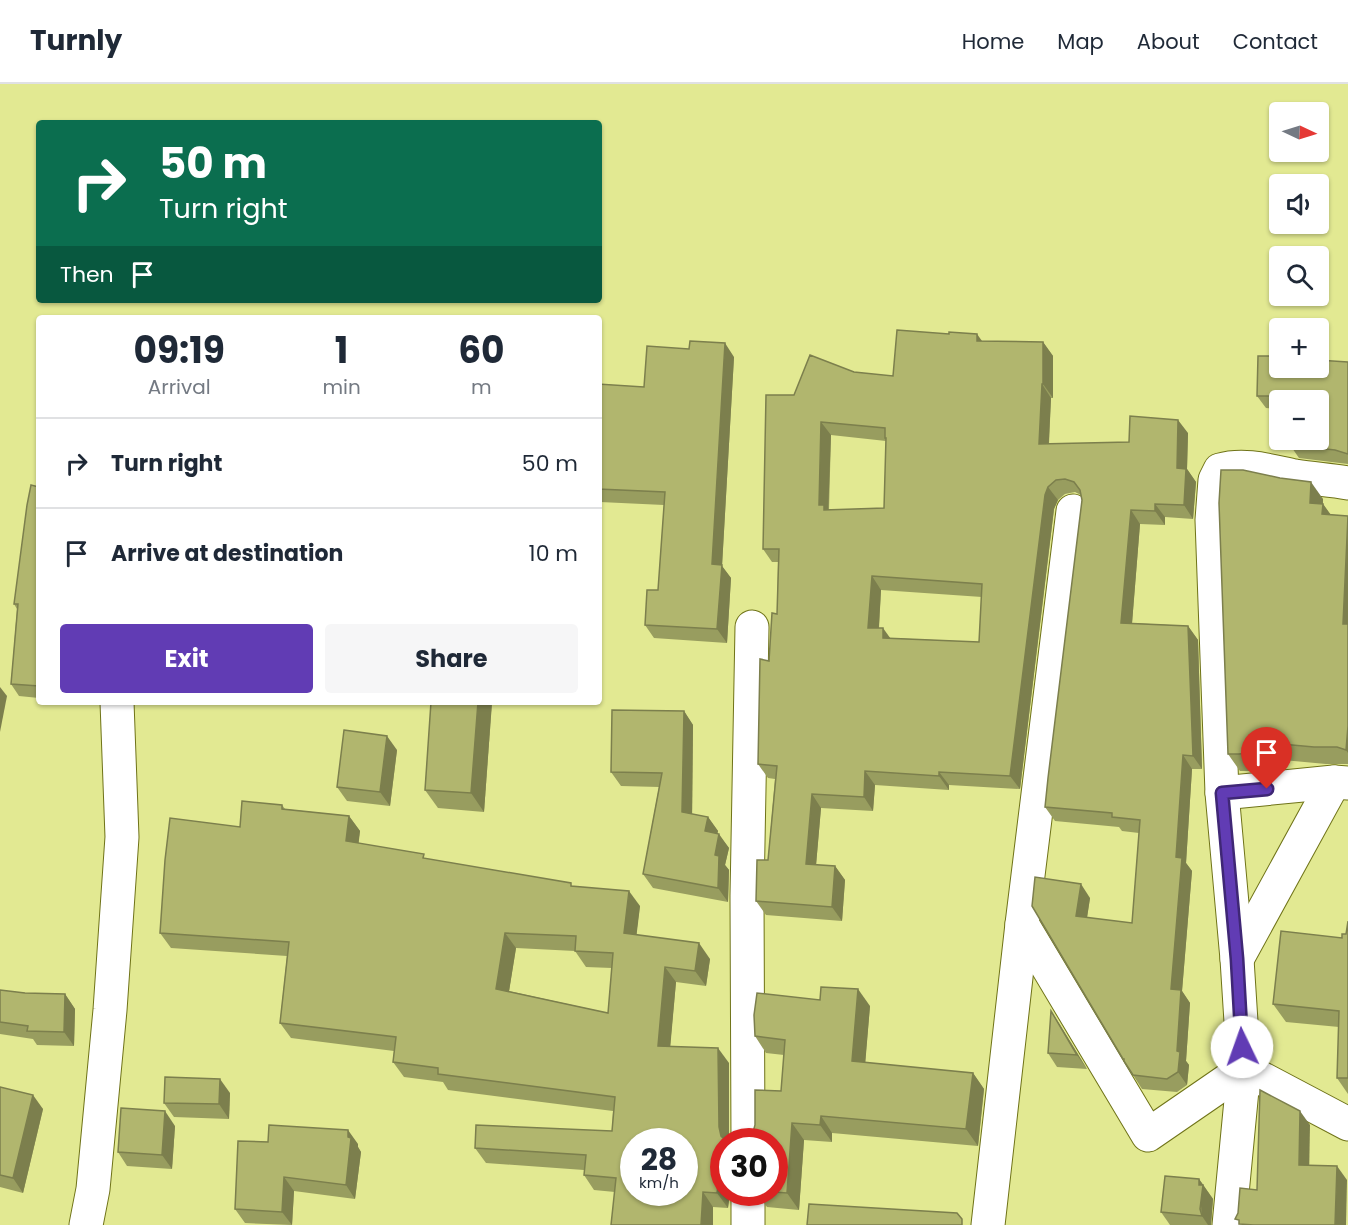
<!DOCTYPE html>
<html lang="en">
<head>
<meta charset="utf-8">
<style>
  body { margin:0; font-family:Poppins,sans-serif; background:#f6f6f7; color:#1f2937; height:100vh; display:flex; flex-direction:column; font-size:22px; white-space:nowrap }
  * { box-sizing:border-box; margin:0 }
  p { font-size:20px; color:#747a83 }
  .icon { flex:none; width:33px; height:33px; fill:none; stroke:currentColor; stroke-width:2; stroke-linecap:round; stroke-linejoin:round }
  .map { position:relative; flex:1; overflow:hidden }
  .panel { position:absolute; left:36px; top:231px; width:566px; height:390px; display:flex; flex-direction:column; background:#fff; border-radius:6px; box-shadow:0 2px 4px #0004 }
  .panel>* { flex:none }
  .banner { position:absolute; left:36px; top:36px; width:566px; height:183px; border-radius:6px; box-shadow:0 2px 4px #0004; background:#0b6e4f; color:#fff; overflow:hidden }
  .needle { width:39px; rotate:94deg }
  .tools { position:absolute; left:1269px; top:18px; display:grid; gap:12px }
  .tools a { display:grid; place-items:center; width:60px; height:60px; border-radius:6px; background:#fff; box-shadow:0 2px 4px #0004; font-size:30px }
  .speed { position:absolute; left:620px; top:1044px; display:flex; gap:12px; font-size:30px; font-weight:700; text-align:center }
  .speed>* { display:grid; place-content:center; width:78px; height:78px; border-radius:50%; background:#fff; box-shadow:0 2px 4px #0004; line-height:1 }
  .speed small { font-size:15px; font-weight:400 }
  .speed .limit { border:9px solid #d22; background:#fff; color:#111 }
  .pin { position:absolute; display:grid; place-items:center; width:51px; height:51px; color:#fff; margin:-62px -26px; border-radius:50% 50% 50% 0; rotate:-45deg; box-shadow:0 0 6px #0007 }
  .pin .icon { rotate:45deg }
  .me { position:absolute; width:66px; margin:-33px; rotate:357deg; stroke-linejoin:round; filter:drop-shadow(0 0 4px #0008) }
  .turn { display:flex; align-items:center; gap:21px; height:126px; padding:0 24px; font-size:27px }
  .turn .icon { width:78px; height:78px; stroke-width:2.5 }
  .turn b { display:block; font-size:42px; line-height:51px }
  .then { display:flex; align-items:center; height:57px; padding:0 24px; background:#0003; gap:12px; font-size:22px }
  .eta { display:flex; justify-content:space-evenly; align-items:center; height:102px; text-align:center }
  .eta b { font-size:36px; font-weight:700; line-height:42px }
  .cta { display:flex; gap:12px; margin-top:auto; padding:12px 24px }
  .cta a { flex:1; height:69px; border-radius:6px; background:#613cb4; color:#fff; font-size:24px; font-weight:700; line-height:69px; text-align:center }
  .cta a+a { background:#f6f6f7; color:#1f2937 }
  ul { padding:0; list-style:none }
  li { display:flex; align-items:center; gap:18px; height:90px; padding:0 24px; border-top:2px solid #e0e1e3 }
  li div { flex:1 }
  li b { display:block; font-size:22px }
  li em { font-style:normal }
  header { display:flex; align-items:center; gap:36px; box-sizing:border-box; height:84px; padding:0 30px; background:#fff; border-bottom:2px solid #e0e1e3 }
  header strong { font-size:28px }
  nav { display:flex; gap:33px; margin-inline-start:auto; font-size:21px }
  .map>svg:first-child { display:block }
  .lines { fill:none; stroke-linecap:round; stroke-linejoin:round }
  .street-casing { stroke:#6f7318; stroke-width:35 }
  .street { stroke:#fff; stroke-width:33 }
  .wall { fill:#989d5f; fill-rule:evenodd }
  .shaded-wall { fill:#7c7f4d }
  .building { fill:#b1b66e; stroke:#7c7f4d; stroke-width:1.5; fill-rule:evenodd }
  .route-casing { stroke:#3f2775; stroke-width:15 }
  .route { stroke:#613cb4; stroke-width:10 }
</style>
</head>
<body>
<header>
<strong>Turnly</strong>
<nav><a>Home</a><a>Map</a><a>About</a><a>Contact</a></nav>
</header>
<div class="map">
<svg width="1348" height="1141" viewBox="0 0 1348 1141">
  <rect width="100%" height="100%" fill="#e2e992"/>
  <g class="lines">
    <g class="street-casing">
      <g id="street">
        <path d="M1222,709L1334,698L1348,699"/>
        <path d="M1022,840L1148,1051L1244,985L1348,1040"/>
        <path d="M1237,875L1334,698"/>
        <path d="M748,1058L747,812L752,543"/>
        <path d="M748,1108V1141"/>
        <path d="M86,1141L93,1105L110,926L122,753L117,618"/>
        <path d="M988,1141L1022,840L1073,427"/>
        <path d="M1229,1141L1244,985L1237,875L1222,709L1212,436L1215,396L1220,386C1245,379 1270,387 1295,392C1313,395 1331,396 1348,399"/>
      </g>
    </g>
    <use href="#street" class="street"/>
  </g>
  <g class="wall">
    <path d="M982,257L1043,258L1053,272V314H1051L1049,360L1129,358L1188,349L1187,385L1196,398L1193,435L1165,433V441L1140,440L1132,539L1188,542L1198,556L1202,685H1192L1186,779L1192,787L1182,907L1190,919L1186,977L1189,981L1187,1001L1177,1008L1142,1005L1133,991L1032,822L1090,814L1087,834L1132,839L1139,749L1122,747L1119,743L1055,737L1045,723L1082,416L1081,411L1075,408L1065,410L1058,416L1054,425L1020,705L949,701V706L875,701L873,727L821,724L816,781L835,782L845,796L842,837L766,831L756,817L768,776L775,695L768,694L758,680L769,577L777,530L778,478H772L763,465L794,311L854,288L893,292ZM831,351L886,357L884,424L829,426ZM881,506L982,513L979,558L890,554L879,544Z"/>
    <path d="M734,273L722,482L731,494L727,559L654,554L645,541L658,506L664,421L600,418L598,416V300L644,303Z"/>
    <path d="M1348,278V380L1299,374L1290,361L1318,316H1280V325L1266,324L1257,312L1280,284Z"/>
    <path d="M1280,394L1323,415V420L1331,431L1348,432V680H1326L1283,676L1282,684L1251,687H1240L1228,670Z"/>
    <path d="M39,403V614L19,612L11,600L17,525L14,520Z"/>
    <path d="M431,618H492L484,728L438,724L425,706Z"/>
    <path d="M684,627L693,641L692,730L708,733L718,747L717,749L729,764L725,781L729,786L728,818L653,804L643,790L659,703L621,702L611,688Z"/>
    <path d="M397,666L390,722L347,717L337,703Z"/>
    <path d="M282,721L285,725L349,732L360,747L358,759L427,775L573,802L640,822L636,851L710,875L706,902L676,898L670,962L729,979V1058H723V1108H730L728,1124L713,1123L615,1108L594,1106L584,1091V1086L486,1079L475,1064L612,1047L613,1027L448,1006L443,998L404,993L393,978L394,967L291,954L280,939L287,872L171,864L160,849L240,743ZM516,864L575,867L586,883L612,884L608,929L509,907Z"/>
    <path d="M1348,837V1010L1337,994L1339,943L1286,938L1273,920L1346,850Z"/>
    <path d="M0,906L25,909L65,910L75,925L74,962L37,961L33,955L0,950Z"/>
    <path d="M870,922L865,979L973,989L984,1005L978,1062L832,1049V1058L804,1056L799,1126L767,1123L756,1108H774V1058L781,1007L784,971L766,969L755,952Z"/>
    <path d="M1051,927L1060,941L1087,985L1057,983L1048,969Z"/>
    <path d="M0,1003L43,1025L23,1109L0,1103Z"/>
    <path d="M230,1009L229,1035L174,1033L164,1019Z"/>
    <path d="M175,1042L172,1085L127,1082L118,1068Z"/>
    <path d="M238,1057L358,1060V1063L361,1068L355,1115L294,1107L292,1141L245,1139L235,1125Z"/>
    <path d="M1199,1095L1213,1115L1211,1141H1170L1161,1128Z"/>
  </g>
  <g class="shaded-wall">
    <path d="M977,250L987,264L977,257Z"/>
    <path d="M1043,258L1053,272V314L1043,300Z"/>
    <path d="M725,259L734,273L722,482L731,494L727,559L717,545L712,480Z"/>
    <path d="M1042,300L1051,314L1048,374L1039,360Z"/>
    <path d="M1178,336L1188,349L1187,385L1196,398L1193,435L1184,421L1177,384Z"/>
    <path d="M821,338L831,351L828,432L819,421Z"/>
    <path d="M1311,398L1323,415L1322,436L1310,419Z"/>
    <path d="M1048,403L1058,416L1054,425L1020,705L1010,692L1045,411Z"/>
    <path d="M1155,420L1165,433V441L1155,427Z"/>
    <path d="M1323,420L1335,437L1322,430Z"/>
    <path d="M1131,426L1140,440L1131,552L1121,539Z"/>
    <path d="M1348,443V547L1343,540Z"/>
    <path d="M872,492L881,506L878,557L868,544Z"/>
    <path d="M598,510L600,512L598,534Z"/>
    <path d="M1188,542L1198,556L1202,685L1193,672Z"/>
    <path d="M883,544L893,558L883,554Z"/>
    <path d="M0,603L7,612L0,648Z"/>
    <path d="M478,618H492L484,728L471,709Z"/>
    <path d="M684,627L693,641L692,742L682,728Z"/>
    <path d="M1348,642V669L1346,666Z"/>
    <path d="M387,652L397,666L390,722L380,708Z"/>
    <path d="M1271,659L1283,676L1282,684L1270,667Z"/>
    <path d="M1183,671L1192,685L1186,779L1192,787L1182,907L1190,919L1186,977L1189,981L1187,1001L1178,988L1171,905L1176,773Z"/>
    <path d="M865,687L875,701L873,727L864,713Z"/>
    <path d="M939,688L949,701V706L939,692Z"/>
    <path d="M812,710L821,724L815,793L806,780Z"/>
    <path d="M349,732L360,747L357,773L346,757Z"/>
    <path d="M708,733L718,747L715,761L705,747Z"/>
    <path d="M719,750L729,764L725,781L729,786L728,818L718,804L715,771Z"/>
    <path d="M835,782L845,796L842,837L832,823Z"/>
    <path d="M1081,800L1090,814L1085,846L1076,832Z"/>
    <path d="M629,807L640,822L635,864L624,849Z"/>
    <path d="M505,849L516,864L507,920L496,905Z"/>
    <path d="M699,859L710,875L706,902L695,887Z"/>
    <path d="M665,883L676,898L669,977L658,962Z"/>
    <path d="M858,905L870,922L864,994L852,977Z"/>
    <path d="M65,910L75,925L74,962L64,948Z"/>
    <path d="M1051,927L1060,941L1087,985L1077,971Z"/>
    <path d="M718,964L729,979V1058H724L721,1052L719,1043Z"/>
    <path d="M973,989L984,1005L978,1062L966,1045Z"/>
    <path d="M220,995L230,1009L229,1035L219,1020Z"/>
    <path d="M33,1011L43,1025L23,1109L13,1094Z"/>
    <path d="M165,1027L175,1042L172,1085L162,1071Z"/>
    <path d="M1300,1027L1310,1041L1309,1095L1299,1081Z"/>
    <path d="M821,1032L832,1049V1058L820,1041Z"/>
    <path d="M792,1039L804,1056L799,1126L787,1109Z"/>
    <path d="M348,1046L358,1060V1063L361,1068L355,1115L346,1101Z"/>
    <path d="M723,1065V1108H730L728,1124L717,1109Z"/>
    <path d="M1337,1082L1347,1096L1346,1141H1335Z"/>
    <path d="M284,1093L294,1107L292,1141L282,1128Z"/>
    <path d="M1199,1095L1213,1115L1211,1141H1208L1202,1132L1199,1101Z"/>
    <path d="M703,1108L713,1123V1141H701Z"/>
  </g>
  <g class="building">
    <path d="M897,246L949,250V248L977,250V257L1043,258V300H1042L1039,360L1129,358L1130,332L1178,336L1177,384L1186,385L1184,421L1155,420V427L1131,426L1121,539L1188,542L1193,672L1183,671L1176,773L1182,774L1171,905L1181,906L1177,967L1180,968L1178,988L1167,995L1133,991L1124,977V975H1123L1032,822L1035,793L1081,800L1076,832L1132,839L1140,736L1112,733V729L1045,723L1048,694L1082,416L1080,406L1074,398L1065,395L1056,396L1048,403L1045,411L1010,692L939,688V692L865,687L864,713L812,710L806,780L835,782L832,823L756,817L757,776H768L777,682L758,680L760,575L769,577L772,529L777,530L779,465H763L766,311H794L810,271L854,288L893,292ZM821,338L885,344V354H886L884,424L824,426V421H819ZM872,492L982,500L979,558L883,554V544H868Z"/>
    <path d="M690,257L725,259L712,480L722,481L717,545L645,541L647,506H658L665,408L598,405V300L644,303L647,262L689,265Z"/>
    <path d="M1258,272H1280V284H1318V276L1348,278V370L1335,366L1290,361V356H1318V316H1292V312H1257Z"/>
    <path d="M1221,386H1243L1280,394L1311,398L1310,419L1323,420L1322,430L1348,432L1343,540H1348V642L1346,666L1337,663H1314L1271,659L1270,667L1239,670H1228L1219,419Z"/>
    <path d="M31,401L39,403V602L11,600L18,520H14L27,421Z"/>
    <path d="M431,618H478L471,709L425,706Z"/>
    <path d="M612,626L684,627L682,728L708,733L705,747L719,750L715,771L719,772L718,804L643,790L662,689L611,688Z"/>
    <path d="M344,646L387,652L380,708L337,703Z"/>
    <path d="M242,717L282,721V725L349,732L346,757L424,770L423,774L571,799V802L629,807L624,849L699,859L695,887L665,883L658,962L718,964L719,1043L721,1052L724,1055V1058H723V1065L717,1109L703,1108L701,1141H611L616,1094L584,1091L586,1071L475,1064L476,1041L612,1047L615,1013L438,990V984L393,978L396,953L280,939L289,858L160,849L165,776L170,734L240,743ZM505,849L576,852L575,867L613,869L608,929L496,905ZM633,1058H684V1108H633Z"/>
    <path d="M1348,837V994H1337L1339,927L1273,920L1281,847L1342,854V850H1346Z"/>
    <path d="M821,903L858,905L852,977L973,989L966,1045L821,1032L820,1041L792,1039L787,1109L774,1108V1058H753V1048L755,1041V1006L781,1007L785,956L755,952L754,931L757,909L820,916Z"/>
    <path d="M0,906L25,909L65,910L64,948L27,947L28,942L0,938Z"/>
    <path d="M1051,927L1077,971L1048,969Z"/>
    <path d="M165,993L220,995L219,1020L164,1019Z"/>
    <path d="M0,1003L33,1011L13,1094L0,1091Z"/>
    <path d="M1260,1006L1300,1027L1299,1081L1337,1082L1335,1141H1254L1239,1140V1136L1235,1135L1238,1129L1240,1104L1257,1106Z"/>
    <path d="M121,1024L165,1027L162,1071L118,1068Z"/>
    <path d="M269,1041L348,1046V1053L351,1054L346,1101L284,1093L282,1128L235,1125L238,1057L268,1058Z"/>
    <path d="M1165,1092L1199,1095V1101H1203L1200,1125L1202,1132L1161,1128Z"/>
    <path d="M809,1120L957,1129L962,1135V1141H807Z"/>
  </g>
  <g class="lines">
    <g class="route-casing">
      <path id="route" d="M1242,963L1237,875L1222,709L1267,705"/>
    </g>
    <use href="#route" class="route"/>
  </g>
</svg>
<div class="tools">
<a><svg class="needle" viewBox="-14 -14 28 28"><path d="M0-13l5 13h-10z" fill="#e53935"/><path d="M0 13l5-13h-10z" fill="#747a83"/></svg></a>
<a><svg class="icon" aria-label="sound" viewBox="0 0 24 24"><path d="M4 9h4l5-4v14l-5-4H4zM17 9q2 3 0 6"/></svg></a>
<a><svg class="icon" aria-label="search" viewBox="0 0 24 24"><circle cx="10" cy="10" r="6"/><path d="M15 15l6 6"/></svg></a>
<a>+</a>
<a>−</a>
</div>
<div class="speed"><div>28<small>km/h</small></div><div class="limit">30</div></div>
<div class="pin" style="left:1267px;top:705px;background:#d93025"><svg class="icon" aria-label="arrive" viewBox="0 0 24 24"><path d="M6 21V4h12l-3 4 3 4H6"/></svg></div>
<svg class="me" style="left:1242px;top:963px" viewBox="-20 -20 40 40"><circle r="19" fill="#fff"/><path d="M0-13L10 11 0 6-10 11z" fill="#613cb4"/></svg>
<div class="banner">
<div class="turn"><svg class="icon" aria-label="right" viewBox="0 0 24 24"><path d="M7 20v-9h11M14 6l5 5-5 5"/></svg><div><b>50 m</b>Turn right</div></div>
<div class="then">Then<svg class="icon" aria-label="arrive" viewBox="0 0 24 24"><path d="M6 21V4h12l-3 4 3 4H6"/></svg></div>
</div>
<section class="panel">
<div class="eta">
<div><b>09:19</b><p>Arrival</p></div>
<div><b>1</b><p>min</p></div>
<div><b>60</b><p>m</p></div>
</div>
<ul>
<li><svg class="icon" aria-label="right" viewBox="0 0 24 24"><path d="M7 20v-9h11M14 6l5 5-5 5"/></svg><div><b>Turn right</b></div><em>50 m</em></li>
<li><svg class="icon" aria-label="arrive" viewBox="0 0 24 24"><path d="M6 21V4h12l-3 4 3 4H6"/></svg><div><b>Arrive at destination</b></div><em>10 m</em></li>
</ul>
<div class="cta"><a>Exit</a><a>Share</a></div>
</section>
</div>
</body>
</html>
